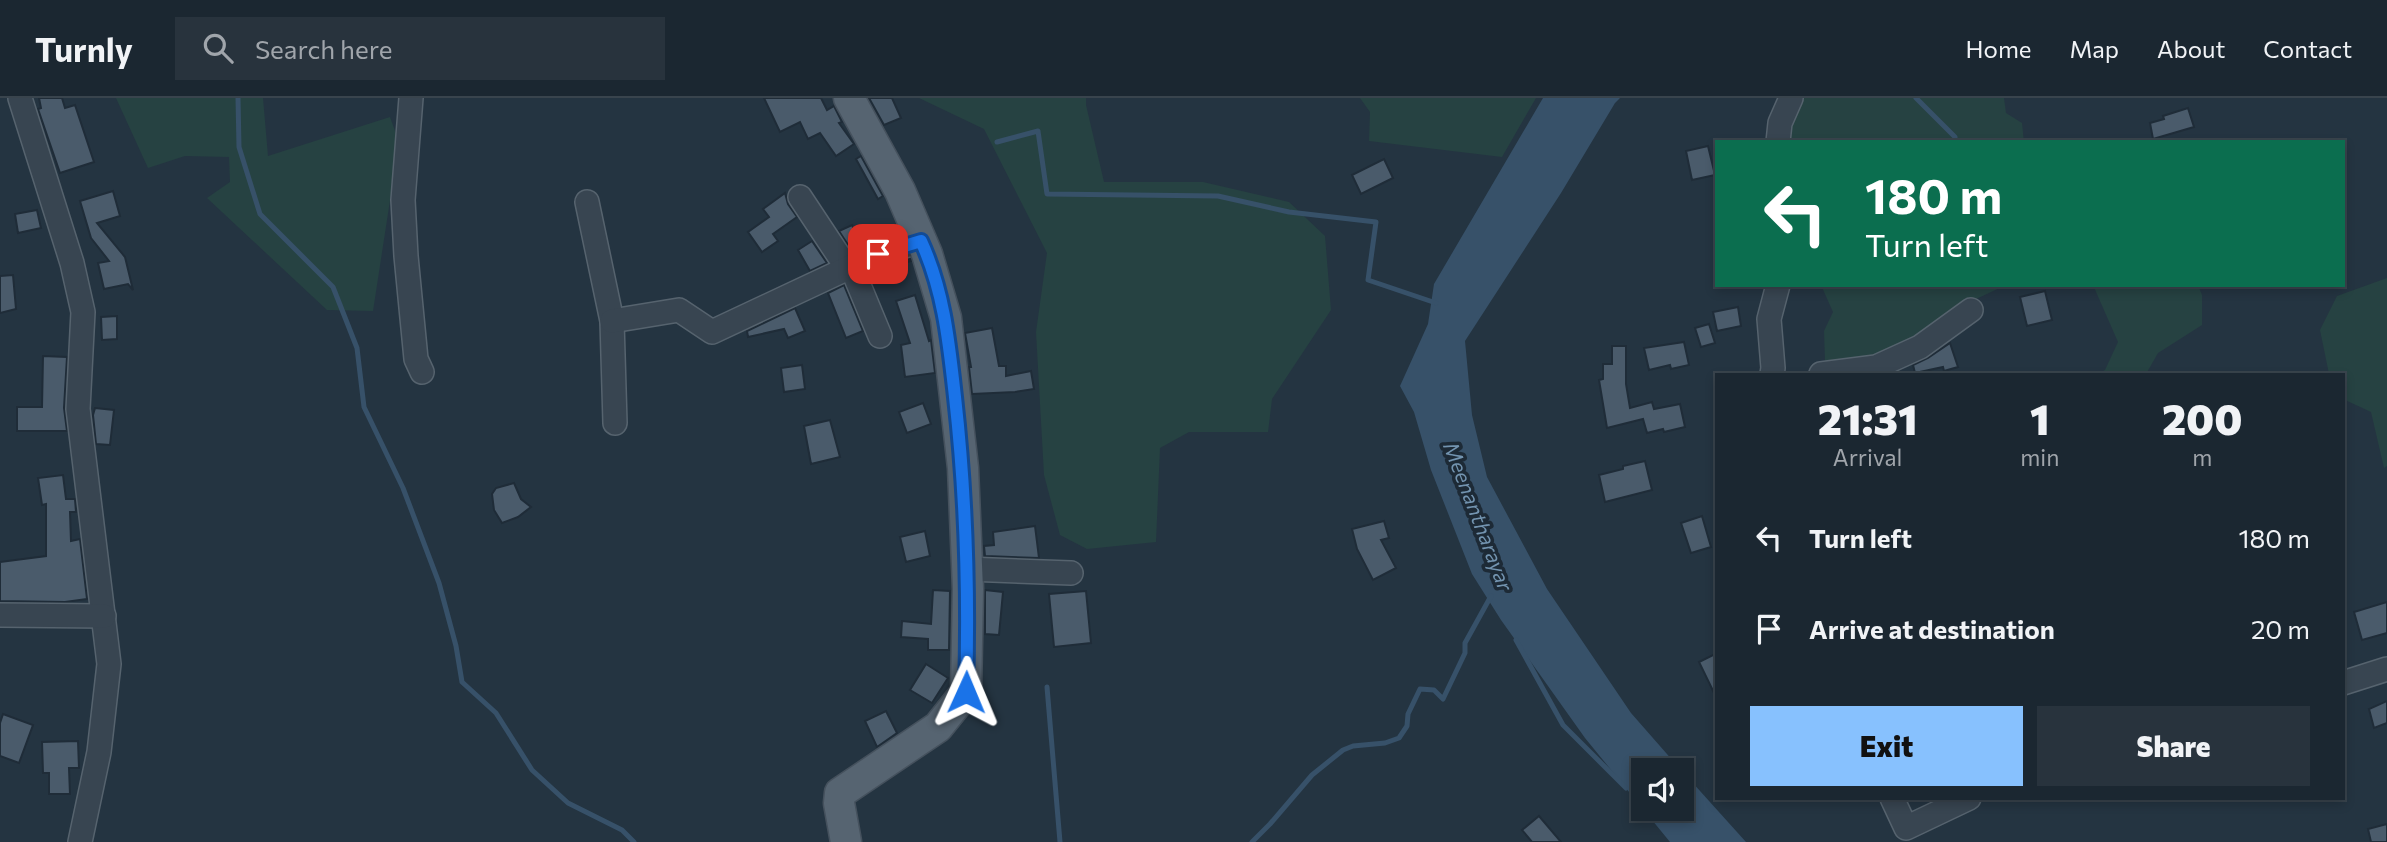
<!DOCTYPE html>
<html lang="en">
<head>
<meta charset="utf-8">
<style>
  body { margin:0; font-family:Commissioner,sans-serif; background:#28333d; color:#f1f3f6; height:100vh; display:flex; flex-direction:column; font-size:26px; white-space:nowrap }
  * { box-sizing:border-box; margin:0 }
  p { font-size:23px; color:#a0a5ab }
  .icon { flex:none; width:38px; height:38px; fill:none; stroke:currentColor; stroke-width:2; stroke-linecap:round; stroke-linejoin:round }
  .map { position:relative; flex:1; overflow:hidden }
  .side { position:absolute; left:1715px; top:275px; width:630px; height:427px; display:flex; flex-direction:column; background:#1b2731; border-radius:0px; box-shadow:0 4px 10px #0003,0 0 0 2px #39444d }
  .side>* { flex:none }
  .top-card { position:absolute; left:1715px; top:42px; width:630px; height:147px; border-radius:0px; box-shadow:0 4px 10px #0003,0 0 0 2px #39444d; background:#0b6e4f; color:#fff; overflow:hidden }
  .fabs { position:absolute; left:1631px; top:660px; display:grid; gap:14px }
  .fabs a { display:grid; place-items:center; width:63px; height:63px; border-radius:0px; background:#1b2731; box-shadow:0 4px 10px #0003,0 0 0 2px #39444d; font-size:35px }
  .pin { position:absolute; display:grid; place-items:center; width:60px; height:60px; color:#fff; margin:-30px; border-radius:14px; box-shadow:0 4px 10px #0006 }
  .me { position:absolute; width:77px; margin:-38px; rotate:1deg; stroke-linejoin:round; filter:drop-shadow(0 0 5px #0008) }
  .turn { display:flex; align-items:center; gap:24px; height:147px; padding:0 35px; font-size:32px }
  .turn .icon { width:91px; height:91px; stroke-width:2.5 }
  .turn b { display:block; font-size:49px; line-height:60px }
  .eta { display:flex; justify-content:space-evenly; align-items:center; height:119px; text-align:center }
  .eta b { font-size:42px; font-weight:800; line-height:49px }
  .cta { display:flex; gap:14px; margin-top:auto; padding:14px 35px }
  .cta a { flex:1; height:80px; border-radius:0px; background:#87c1fe; color:#111; font-size:28px; font-weight:800; line-height:80px; text-align:center }
  .cta a+a { background:#28333d; color:#f1f3f6 }
  ul { padding:0; list-style:none }
  li { display:flex; align-items:center; gap:21px; height:91px; padding:0 35px }
  li div { flex:1 }
  li b { display:block; font-size:26px }
  li em { font-style:normal }
  header { display:flex; align-items:center; gap:42px; box-sizing:border-box; height:98px; padding:0 35px; background:#1b2731; border-bottom:2px solid #39444d }
  header strong { font-size:33px }
  nav { display:flex; gap:38px; margin-inline-start:auto; font-size:24px }
  .search { width:490px; height:63px; background:#28333d; display:flex; align-items:center; gap:18px; box-sizing:border-box; padding:0 24px; border-radius:0px; color:#a0a5ab; font-size:26px }
  .map>svg:first-child { display:block }
  .green { fill:#264242 }
  .water { fill:#375169 }
  .lines { fill:none; stroke-linecap:round; stroke-linejoin:round }
  .stream { stroke:#375169; stroke-width:5 }
  .building { fill:#4a5b6b; stroke:#1f2c38; stroke-width:2 }
  .minor-casing { stroke:#56636e; stroke-width:26 }
  .major-casing { stroke:#45515d; stroke-width:33 }
  .minor { stroke:#384551; stroke-width:23 }
  .major { stroke:#566471; stroke-width:30 }
  .route-casing { stroke:#114b97; stroke-width:18 }
  .route { stroke:#1a73e8; stroke-width:12 }
  .labels { text-anchor:middle; dominant-baseline:central; stroke-width:7; stroke-linejoin:round; paint-order:stroke }
  .water-label { font-size:21px; font-style:italic; fill:#7394b0; stroke:#1d2a36 }
</style>
</head>
<body>
<header>
<strong>Turnly</strong>
<div class="search"><svg class="icon" aria-label="search" viewBox="0 0 24 24"><circle cx="10" cy="10" r="6"/><path d="M15 15l6 6"/></svg>Search here</div>
<nav><a>Home</a><a>Map</a><a>About</a><a>Contact</a></nav>
</header>
<div class="map">
<svg width="2387" height="744" viewBox="0 0 2387 744">
  <rect width="100%" height="100%" fill="#243441"/>
  <g class="green">
    <path d="M116,0H263L268,58L390,19L399,44L373,213L327,212L207,100L230,84L229,59L185,58L148,70Z"/>
    <path d="M919,0H1086V7L1104,84H1203L1289,104L1325,138L1331,212L1272,301L1268,334H1189L1160,350L1156,444L1087,451L1060,437L1044,377L1036,234L1047,155L984,31Z"/>
    <path d="M1360,0H1536L1502,59L1369,43L1370,14Z"/>
    <path d="M1804,0H2004L2006,15L2022,25L2024,44H1786L1788,27Z"/>
    <path d="M2387,180V368L2384,370L2371,314L2343,301V276H2329L2320,232L2337,198Z"/>
    <path d="M1821,187H2006L1961,208L1928,235L1881,257L1825,264L1824,233L1833,214Z"/>
    <path d="M2093,187H2198L2202,197V227L2158,255L2146,276H2097L2105,272L2118,244Z"/>
  </g>
  <path class="water" d="M1543,0H1620L1615,5L1561,95L1465,243L1472,317L1487,379L1547,491L1631,615L1681,672H1643V710H1682V673L1746,744H1670L1585,640L1501,522L1472,476L1431,372L1414,314L1400,288L1428,226L1434,186Z"/>
  <g class="lines">
    <g class="stream">
      <path d="M238,0L239,49L260,116L333,189L357,250L364,309L403,390L439,485L456,548L462,584L496,615L532,672L568,705L622,732L634,744"/>
      <path d="M1916,0L1955,39V44"/>
      <path d="M997,44L1038,33L1047,96L1218,98L1289,114L1376,124L1368,182L1436,205"/>
      <path d="M1516,542L1563,627L1626,690"/>
      <path d="M1047,589L1060,744"/>
      <path d="M1252,744L1270,726L1312,677L1343,652L1353,648L1385,645L1399,640L1407,628L1408,616L1420,591L1434,592L1443,601L1465,555V545L1491,498"/>
    </g>
  </g>
  <g class="building">
    <path d="M39,0H62L65,10L75,7L94,64L60,75L38,11L41,10Z"/>
    <path d="M764,0H821L827,12L834,8L842,24L839,25L854,46L836,58L820,35L808,41L800,24L780,34Z"/>
    <path d="M869,0H892L901,20L884,27Z"/>
    <path d="M2188,10L2194,29L2153,41L2150,25L2164,21L2163,18Z"/>
    <path d="M1708,48L1715,77L1692,82L1686,53Z"/>
    <path d="M861,58L883,98L878,101L856,61Z"/>
    <path d="M1384,61L1393,80L1361,96L1352,77Z"/>
    <path d="M113,93L120,118L97,125L125,159L133,192L128,186L104,191L98,165L109,163L91,140L80,103Z"/>
    <path d="M785,95L788,106L797,119L773,136L778,143L762,154L748,134L769,119L763,111Z"/>
    <path d="M37,112L41,130L18,135L15,116Z"/>
    <path d="M852,127L862,148L852,153L839,133Z"/>
    <path d="M812,143L827,165L810,173L798,152Z"/>
    <path d="M910,161L911,163L899,167L900,171L871,180L869,176Z"/>
    <path d="M13,177L16,211L0,215V178Z"/>
    <path d="M844,187L863,233L846,240L828,195Z"/>
    <path d="M2045,193L2052,222L2027,228L2020,199Z"/>
    <path d="M915,197L929,243L931,242L935,275L905,279L901,247L910,245L896,203Z"/>
    <path d="M1738,209L1741,228L1717,233L1713,214Z"/>
    <path d="M795,210L805,233L788,240L784,231L748,239L747,233Z"/>
    <path d="M117,218V241L102,242L101,219Z"/>
    <path d="M1709,226L1715,245L1701,249L1695,230Z"/>
    <path d="M992,230L999,268H1006V278L1031,273L1034,291L1015,294L972,296L969,269H971L965,235Z"/>
    <path d="M1684,244L1689,267L1671,271L1670,267L1649,272L1644,250Z"/>
    <path d="M1950,245L1958,269L1944,273L1943,269L1915,275L1913,267L1928,260Z"/>
    <path d="M1612,248H1626V286L1630,310L1652,304L1654,311L1680,306L1685,329L1664,334L1663,331L1647,335L1643,321L1607,330L1599,282L1603,281V266H1612Z"/>
    <path d="M43,258L67,259L64,310L67,333H17V309H42Z"/>
    <path d="M802,267L805,291L784,294L781,270Z"/>
    <path d="M923,305L931,326L907,335L899,314Z"/>
    <path d="M95,310L114,312L110,347L96,346L93,317Z"/>
    <path d="M830,322L840,359L811,366L804,328Z"/>
    <path d="M1645,363L1652,392L1605,404L1599,377L1623,371V368Z"/>
    <path d="M63,377L66,401H75L76,414H70L71,443L80,441L87,501L65,504L0,503V464L46,458V406L42,407L38,380Z"/>
    <path d="M514,385L521,401L531,409L518,419L502,425L494,412L492,396L496,390Z"/>
    <path d="M1702,418L1711,449L1691,455L1681,425Z"/>
    <path d="M1384,423L1389,440L1381,442L1396,470L1373,482L1357,451L1352,431Z"/>
    <path d="M1035,428L1039,460L985,458L984,448L994,447L993,434Z"/>
    <path d="M925,433L930,458L906,464L900,439Z"/>
    <path d="M933,492L950,493L949,552H928V541L901,539L902,523L931,526Z"/>
    <path d="M985,492L1003,494L999,537L985,536Z"/>
    <path d="M1086,493L1091,545L1054,549L1049,496Z"/>
    <path d="M2387,504V535L2362,542L2354,514Z"/>
    <path d="M1717,555V601L1699,564Z"/>
    <path d="M926,566L948,580L932,605L910,592Z"/>
    <path d="M2387,603V625L2374,630L2369,611Z"/>
    <path d="M886,613L897,635L877,649L865,623Z"/>
    <path d="M3,616L33,627L19,665L0,658V625Z"/>
    <path d="M78,643L79,670H69L70,696H49V675H43L42,644Z"/>
    <path d="M1539,718L1561,744H1532L1522,732Z"/>
    <path d="M2387,726V744H2371L2368,731Z"/>
  </g>
  <g class="lines">
    <g class="minor-casing">
      <g id="minor">
        <path d="M20,0L72,165L83,214L78,311L109,566L99,654L80,744"/>
        <path d="M411,0L403,102L406,158L416,261L422,274"/>
        <path d="M1778,44L1780,25L1791,0"/>
        <path d="M800,99L847,170"/>
        <path d="M587,104L612,223L615,325"/>
        <path d="M851,168L880,238"/>
        <path d="M612,223L679,212L712,234L878,156L921,143"/>
        <path d="M1772,276L1773,270L1769,221L1778,187"/>
        <path d="M1821,276L1876,269L1920,249L1971,212"/>
        <path d="M967,471L1071,475"/>
        <path d="M0,517L104,518"/>
        <path d="M2343,585L2387,571"/>
        <path d="M1892,700L1906,730L1969,700"/>
      </g>
    </g>
    <g class="major-casing">
      <path id="major" d="M846,744L839,705L840,695L938,629L966,594L968,491L963,370L946,220L927,156L900,93L849,0"/>
    </g>
    <use href="#minor" class="minor"/>
    <use href="#major" class="major"/>
  </g>
  <g class="lines">
    <g class="route-casing">
      <path id="route" d="M878,156L921,143C944,193 949,245 955,299C966,397 969,495 966,594"/>
    </g>
    <use href="#route" class="route"/>
  </g>
  <g class="labels">
    <g class="water-label">
      <text transform="translate(1479 418) rotate(69)">Meenantharayar</text>
    </g>
  </g>
</svg>
<div class="fabs">
<a><svg class="icon" aria-label="sound" viewBox="0 0 24 24"><path d="M4 9h4l5-4v14l-5-4H4zM17 9q2 3 0 6"/></svg></a>
</div>
<div class="pin" style="left:878px;top:156px;background:#d93025"><svg class="icon" aria-label="arrive" viewBox="0 0 24 24"><path d="M6 21V4h12l-3 4 3 4H6"/></svg></div>
<svg class="me" style="left:966px;top:594px" viewBox="-20 -20 40 40"><path d="M0-17L14 15 0 8-14 15z" fill="#1a73e8" stroke="#fff" stroke-width="4"/></svg>
<div class="top-card">
<div class="turn"><svg class="icon" aria-label="left" viewBox="0 0 24 24"><path d="M17 20v-9H6M10 6l-5 5 5 5"/></svg><div><b>180 m</b>Turn left</div></div>
</div>
<section class="side">
<div class="eta">
<div><b>21:31</b><p>Arrival</p></div>
<div><b>1</b><p>min</p></div>
<div><b>200</b><p>m</p></div>
</div>
<ul>
<li><svg class="icon" aria-label="left" viewBox="0 0 24 24"><path d="M17 20v-9H6M10 6l-5 5 5 5"/></svg><div><b>Turn left</b></div><em>180 m</em></li>
<li><svg class="icon" aria-label="arrive" viewBox="0 0 24 24"><path d="M6 21V4h12l-3 4 3 4H6"/></svg><div><b>Arrive at destination</b></div><em>20 m</em></li>
</ul>
<div class="cta"><a>Exit</a><a>Share</a></div>
</section>
</div>
</body>
</html>
